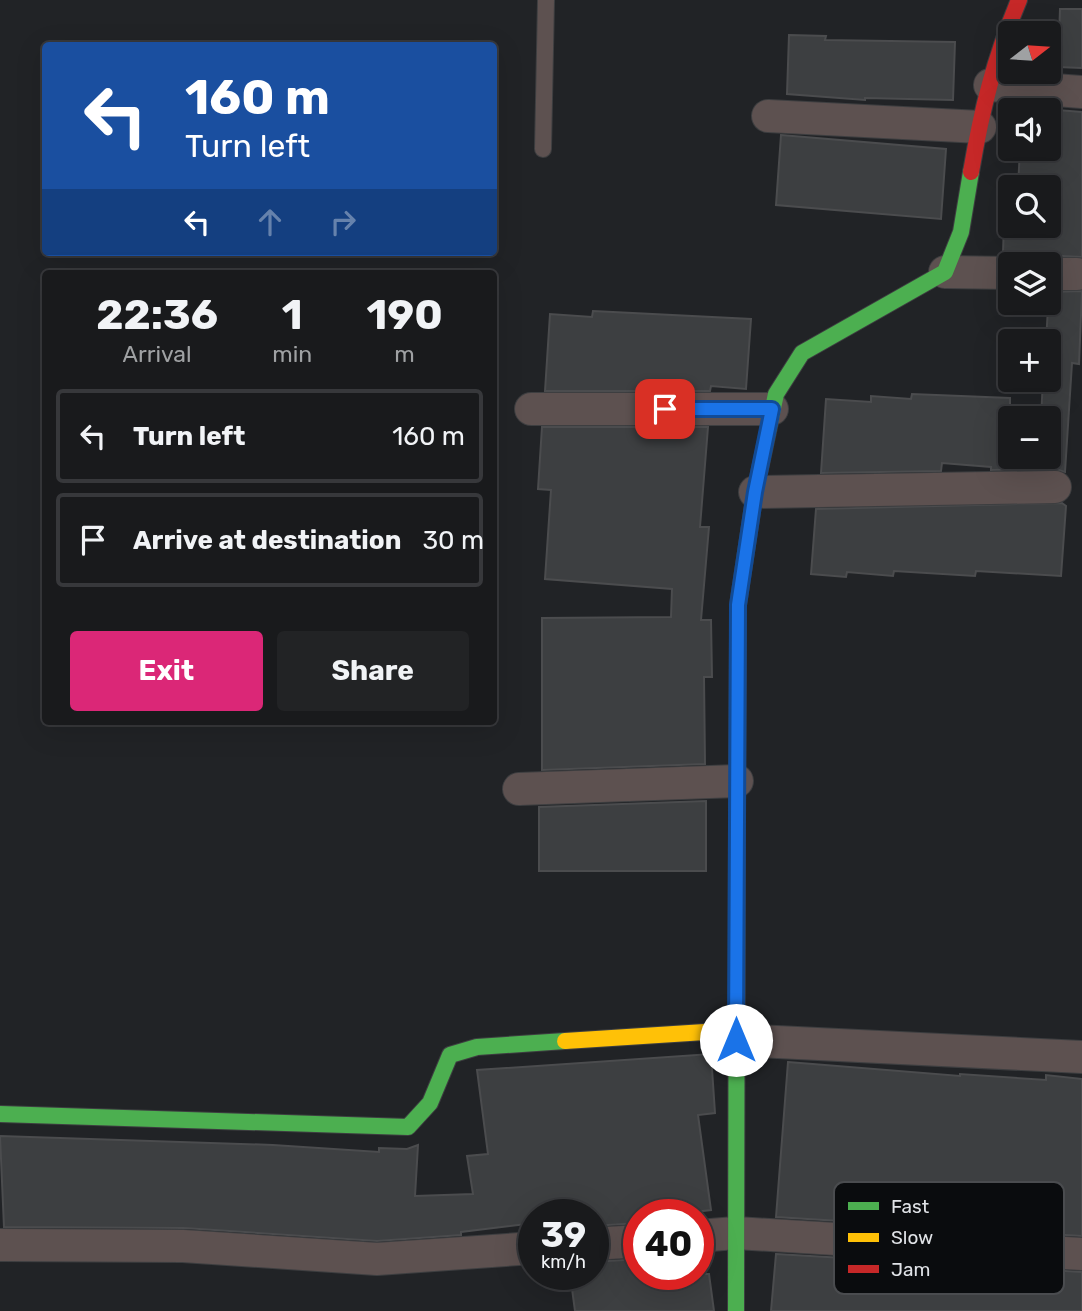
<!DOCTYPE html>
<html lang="en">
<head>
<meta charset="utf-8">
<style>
  body { margin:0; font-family:Rubik,sans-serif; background:#222325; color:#f1f3f6; height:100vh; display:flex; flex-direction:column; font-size:26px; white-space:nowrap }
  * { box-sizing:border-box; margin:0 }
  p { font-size:23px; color:#9fa1a3 }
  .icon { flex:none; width:38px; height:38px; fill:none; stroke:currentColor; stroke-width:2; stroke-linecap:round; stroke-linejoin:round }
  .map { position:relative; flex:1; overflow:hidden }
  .details { position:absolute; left:42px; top:270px; width:455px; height:455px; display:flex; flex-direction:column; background:#191a1c; border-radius:7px; box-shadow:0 7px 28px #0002,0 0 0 2px #37383b }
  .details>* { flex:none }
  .hud { position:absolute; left:42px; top:42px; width:455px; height:214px; border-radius:7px; box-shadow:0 7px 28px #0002,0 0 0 2px #37383b; background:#1a4fa0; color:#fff; overflow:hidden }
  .needle { width:46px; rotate:73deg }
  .fabs { position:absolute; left:998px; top:21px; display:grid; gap:14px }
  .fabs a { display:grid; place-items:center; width:63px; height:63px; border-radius:7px; background:#191a1c; box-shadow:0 7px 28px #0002,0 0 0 2px #37383b; font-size:35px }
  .speed { position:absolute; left:518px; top:1199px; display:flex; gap:14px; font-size:35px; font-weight:700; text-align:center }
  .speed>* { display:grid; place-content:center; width:91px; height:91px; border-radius:50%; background:#191a1c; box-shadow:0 7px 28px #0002,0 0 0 2px #37383b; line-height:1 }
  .speed small { font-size:18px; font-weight:400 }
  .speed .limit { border:10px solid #d22; background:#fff; color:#111 }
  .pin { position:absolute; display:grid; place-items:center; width:60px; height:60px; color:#fff; margin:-30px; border-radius:14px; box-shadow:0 4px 10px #0006 }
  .me { position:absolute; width:77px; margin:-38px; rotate:0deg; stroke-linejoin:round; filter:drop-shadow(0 0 5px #0008) }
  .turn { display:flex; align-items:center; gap:24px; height:147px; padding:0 28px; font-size:32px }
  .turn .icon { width:91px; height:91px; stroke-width:2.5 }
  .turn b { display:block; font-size:49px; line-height:60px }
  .lanes { display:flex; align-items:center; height:66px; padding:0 28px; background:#0003; justify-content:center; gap:35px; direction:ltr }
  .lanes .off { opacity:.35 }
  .eta { display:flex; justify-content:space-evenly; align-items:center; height:119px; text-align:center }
  .eta b { font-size:42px; font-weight:700; line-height:49px }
  .action { display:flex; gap:14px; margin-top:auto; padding:14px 28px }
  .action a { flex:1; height:80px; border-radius:7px; background:#db2777; color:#fff; font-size:28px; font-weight:700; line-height:80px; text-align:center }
  .action a+a { background:#222325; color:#f1f3f6 }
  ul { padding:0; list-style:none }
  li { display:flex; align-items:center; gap:21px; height:94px; margin:0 14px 10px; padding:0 14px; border:4px solid #37383b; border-radius:7px }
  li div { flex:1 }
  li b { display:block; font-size:26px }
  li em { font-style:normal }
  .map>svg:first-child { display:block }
  .building { fill:#3d3f41; stroke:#4b4c4e; stroke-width:2 }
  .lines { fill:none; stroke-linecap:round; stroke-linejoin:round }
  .lane-casing { stroke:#3d3e40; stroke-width:18 }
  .street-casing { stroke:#3d3e40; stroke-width:34 }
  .fast-casing { stroke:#3d3e40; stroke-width:18 }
  .slow-casing { stroke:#3d3e40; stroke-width:18 }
  .jam-casing { stroke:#3d3e40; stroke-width:18 }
  .lane { stroke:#5d5150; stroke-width:16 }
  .street { stroke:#5d5150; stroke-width:32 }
  .fast { stroke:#4caf50; stroke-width:16 }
  .slow { stroke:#ffc107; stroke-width:16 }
  .jam { stroke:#c62828; stroke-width:16 }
  .route-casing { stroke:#114b97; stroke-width:18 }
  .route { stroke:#1a73e8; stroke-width:12 }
  .key { fill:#0a0c0e; stroke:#4a4c4f; stroke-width:2 }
  .key-label { font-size:19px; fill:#e0e3e7 }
</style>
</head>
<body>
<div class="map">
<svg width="1082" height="1311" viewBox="0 0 1082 1311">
  <rect width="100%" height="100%" fill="#212326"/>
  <g class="building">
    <path d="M1060,9H1082V68L1058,67Z"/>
    <path d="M789,35L826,36L825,40L955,42L953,100L865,98V100L787,94Z"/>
    <path d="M1021,107L1082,112V257L1003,253L1005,194H1010V226H1048V187H1018L1020,149H1048V110H1021Z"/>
    <path d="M781,135L946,149L941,219L776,205Z"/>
    <path d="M1082,291L1079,364L1072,363L1065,472L1055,469L991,470V467L942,463L941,471L821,473L826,399L871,402V396L911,399L912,394L1010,398V457H1048V418H1041L1043,380H1048V341H1046L1049,292Z"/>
    <path d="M593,311L751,319L746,389L711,386L710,391H545L550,314L592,317Z"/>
    <path d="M542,427H708L700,527H709L701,620H711L712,677H704L705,764L542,770V618L671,617L672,589L545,579L551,490L538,489Z"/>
    <path d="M1062,503L1066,506L1061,576L976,571L975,576L894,571L893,576L847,572L846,577L811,574L816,509Z"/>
    <path d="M706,801V871H539V807Z"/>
    <path d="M711,1054L715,1113L698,1115L711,1210L676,1214H639V1223L593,1226V1214H534V1223L461,1232V1235L377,1241L184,1228L4,1227L0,1136L273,1145L379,1152V1148L407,1149L418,1145L415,1196L473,1194L467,1156L488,1154L477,1070Z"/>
    <path d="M788,1062L960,1076V1074L1046,1080V1075L1082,1079V1236L776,1217Z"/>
    <path d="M776,1254L1082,1272V1311H771Z"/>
    <path d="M639,1259V1274H709L714,1311H575L570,1274H593V1262Z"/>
  </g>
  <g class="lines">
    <g class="lane-casing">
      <path id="lane" d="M543,149L546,0"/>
    </g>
    <g class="street-casing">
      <g id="street">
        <path d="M990,85L1082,92"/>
        <path d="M768,116L980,127"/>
        <path d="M945,272L1010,273"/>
        <path d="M1048,274H1077"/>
        <path d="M531,409H772"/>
        <path d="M755,492L1055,487"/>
        <path d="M519,789L737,781"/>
        <path d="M736,1040L1082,1057"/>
        <path d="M698,1236L736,1233L1082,1254"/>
        <path d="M593,1244L639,1241"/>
        <path d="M0,1245L183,1246L377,1259L534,1248"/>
      </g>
    </g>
    <g class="fast-casing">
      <g id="fast">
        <path d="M738,635V605L755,492L776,394L802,353L945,272L961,232L971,172"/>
        <path d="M0,1114L408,1127L430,1103L450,1055L477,1047L565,1041"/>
        <path d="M736,1311L737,809"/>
      </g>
    </g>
    <g class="slow-casing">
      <path id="slow" d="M565,1041L736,1030"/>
    </g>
    <g class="jam-casing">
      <g id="jam">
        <path d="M971,172C982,108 994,60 1019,0"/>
        <path d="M737,809L738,635"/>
      </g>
    </g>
    <use href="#lane" class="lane"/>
    <use href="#street" class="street"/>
    <use href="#fast" class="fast"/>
    <use href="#slow" class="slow"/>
    <use href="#jam" class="jam"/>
  </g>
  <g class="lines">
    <g class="route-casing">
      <path id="route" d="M665,409H772L755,492L738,605L736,1040"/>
    </g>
    <use href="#route" class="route"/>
  </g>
  <rect x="834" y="1182" width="230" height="112" rx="10" class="key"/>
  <rect x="848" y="1202" width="31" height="8" fill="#4caf50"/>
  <rect x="848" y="1233" width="31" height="9" fill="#ffc107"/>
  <rect x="848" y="1265" width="31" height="8" fill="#c62828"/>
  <g class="key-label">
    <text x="891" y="1213">Fast</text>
    <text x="891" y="1244">Slow</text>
    <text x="891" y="1276">Jam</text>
  </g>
</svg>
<div class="fabs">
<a><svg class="needle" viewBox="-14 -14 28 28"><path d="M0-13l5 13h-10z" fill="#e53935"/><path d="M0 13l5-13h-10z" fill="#9fa1a3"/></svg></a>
<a><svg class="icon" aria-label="sound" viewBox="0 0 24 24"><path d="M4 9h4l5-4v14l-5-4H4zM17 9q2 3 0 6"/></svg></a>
<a><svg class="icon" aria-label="search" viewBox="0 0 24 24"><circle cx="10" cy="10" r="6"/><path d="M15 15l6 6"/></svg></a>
<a><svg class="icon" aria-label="layers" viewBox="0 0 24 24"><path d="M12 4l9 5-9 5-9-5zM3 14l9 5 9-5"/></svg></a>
<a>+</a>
<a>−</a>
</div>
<div class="speed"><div>39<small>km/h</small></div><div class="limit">40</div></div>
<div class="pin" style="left:665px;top:409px;background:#d93025"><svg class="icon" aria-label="arrive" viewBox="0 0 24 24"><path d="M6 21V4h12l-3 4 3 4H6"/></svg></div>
<svg class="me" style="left:736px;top:1040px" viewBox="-20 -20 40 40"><circle r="19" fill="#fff"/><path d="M0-13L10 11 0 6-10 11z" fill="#1a73e8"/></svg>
<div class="hud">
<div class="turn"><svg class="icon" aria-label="left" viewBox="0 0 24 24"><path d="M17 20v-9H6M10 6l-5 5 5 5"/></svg><div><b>160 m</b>Turn left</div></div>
<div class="lanes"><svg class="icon" aria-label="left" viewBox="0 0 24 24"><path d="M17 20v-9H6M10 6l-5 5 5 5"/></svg><svg class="icon off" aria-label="ahead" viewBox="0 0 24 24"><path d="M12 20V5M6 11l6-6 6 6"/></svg><svg class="icon off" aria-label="right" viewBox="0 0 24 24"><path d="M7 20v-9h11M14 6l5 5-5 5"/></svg></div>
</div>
<section class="details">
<div class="eta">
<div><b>22:36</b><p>Arrival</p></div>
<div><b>1</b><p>min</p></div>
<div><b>190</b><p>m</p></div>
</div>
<ul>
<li><svg class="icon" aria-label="left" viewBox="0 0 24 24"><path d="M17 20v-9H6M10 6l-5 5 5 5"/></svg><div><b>Turn left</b></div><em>160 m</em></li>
<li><svg class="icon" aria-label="arrive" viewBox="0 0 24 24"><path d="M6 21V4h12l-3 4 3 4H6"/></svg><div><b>Arrive at destination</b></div><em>30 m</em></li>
</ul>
<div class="action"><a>Exit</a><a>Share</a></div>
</section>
</div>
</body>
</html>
